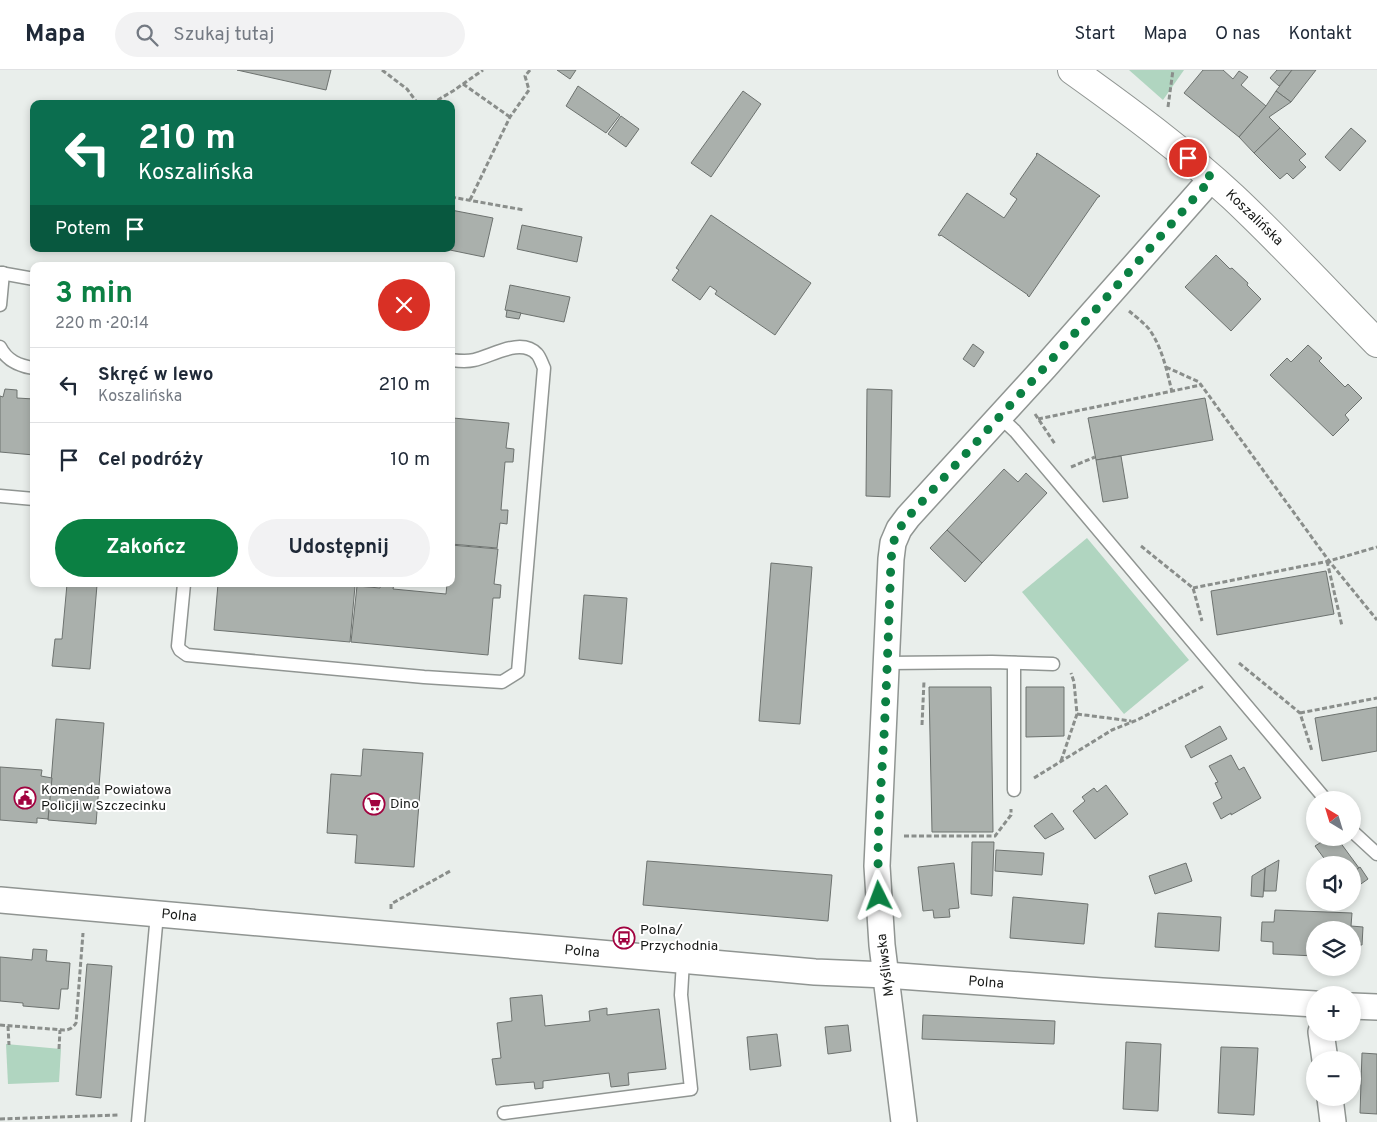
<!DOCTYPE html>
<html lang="pl">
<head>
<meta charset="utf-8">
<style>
  body { margin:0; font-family:Overpass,sans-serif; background:#f2f2f3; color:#1f2937; height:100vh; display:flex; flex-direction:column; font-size:19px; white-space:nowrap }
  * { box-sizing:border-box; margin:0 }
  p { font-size:16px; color:#747a83 }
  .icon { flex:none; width:28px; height:28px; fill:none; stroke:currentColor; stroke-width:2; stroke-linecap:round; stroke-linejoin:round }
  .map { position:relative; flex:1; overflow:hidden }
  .side { position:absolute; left:30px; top:192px; width:425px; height:325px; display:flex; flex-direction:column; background:#fff; border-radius:10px; box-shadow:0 2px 8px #0003 }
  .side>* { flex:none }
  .banner { position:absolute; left:30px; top:30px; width:425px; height:152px; border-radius:10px; box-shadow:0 2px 8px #0003; background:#0b6e4f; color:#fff; overflow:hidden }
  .needle { width:32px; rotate:322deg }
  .tools { position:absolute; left:1306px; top:721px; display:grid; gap:10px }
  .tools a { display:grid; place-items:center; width:55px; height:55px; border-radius:50%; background:#fff; box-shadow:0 2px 8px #0003; font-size:25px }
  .pin { position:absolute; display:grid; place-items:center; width:42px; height:42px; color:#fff; margin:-21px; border:2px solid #fff; border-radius:50%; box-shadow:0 1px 5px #0007 }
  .me { position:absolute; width:55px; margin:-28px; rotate:357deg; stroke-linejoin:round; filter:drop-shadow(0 0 4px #0008) }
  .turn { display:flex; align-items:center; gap:18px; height:105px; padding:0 25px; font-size:22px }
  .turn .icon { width:65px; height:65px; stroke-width:2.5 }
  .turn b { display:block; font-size:35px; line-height:42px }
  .then { display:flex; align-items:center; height:48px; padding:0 25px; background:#0003; gap:10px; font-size:19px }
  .round { display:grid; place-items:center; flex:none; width:52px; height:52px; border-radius:26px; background:#f2f2f3 }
  .overview { display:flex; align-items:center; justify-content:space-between; height:85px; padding:0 25px }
  h1 { font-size:30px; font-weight:700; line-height:38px; color:#0b8043 }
  .action { display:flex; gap:10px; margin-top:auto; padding:10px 25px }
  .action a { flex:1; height:58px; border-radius:30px; background:#0b8043; color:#fff; font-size:20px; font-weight:700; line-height:58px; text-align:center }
  .action a+a { background:#f2f2f3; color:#1f2937 }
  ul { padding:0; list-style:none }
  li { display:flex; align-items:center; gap:15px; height:75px; padding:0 25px; border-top:1px solid #e0e1e3 }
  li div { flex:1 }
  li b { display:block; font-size:19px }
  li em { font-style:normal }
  header { display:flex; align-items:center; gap:30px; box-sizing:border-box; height:70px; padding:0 25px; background:#fff; border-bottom:1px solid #e0e1e3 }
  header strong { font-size:24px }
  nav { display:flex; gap:28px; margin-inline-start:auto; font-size:18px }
  .search { width:350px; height:45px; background:#f2f2f3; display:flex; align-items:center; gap:12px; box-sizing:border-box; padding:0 18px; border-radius:28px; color:#747a83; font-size:19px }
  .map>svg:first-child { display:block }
  .green { fill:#b0d5c0 }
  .building { fill:#aab0ac; stroke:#6d726f }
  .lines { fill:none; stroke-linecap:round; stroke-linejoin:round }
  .lane-casing { stroke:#909592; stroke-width:15 }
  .street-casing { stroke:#909592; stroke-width:28 }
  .secondary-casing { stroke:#909592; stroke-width:30 }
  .path { stroke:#8a8e8b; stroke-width:3; stroke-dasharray:5 2.5; stroke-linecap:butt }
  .lane { stroke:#fff; stroke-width:12 }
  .street { stroke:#fff; stroke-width:25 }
  .secondary { stroke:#fff; stroke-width:28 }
  .route { stroke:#0b8043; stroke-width:9; stroke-dasharray:0 16.2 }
  .labels { text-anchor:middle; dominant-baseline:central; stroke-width:4; stroke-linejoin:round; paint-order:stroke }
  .street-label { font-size:14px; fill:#181a18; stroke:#fff }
  .poi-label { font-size:14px; fill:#181a18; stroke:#fff; text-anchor:start }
</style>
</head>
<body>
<header>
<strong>Mapa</strong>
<div class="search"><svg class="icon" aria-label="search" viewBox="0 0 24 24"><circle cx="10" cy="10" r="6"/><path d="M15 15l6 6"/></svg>Szukaj tutaj</div>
<nav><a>Start</a><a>Mapa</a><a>O nas</a><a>Kontakt</a></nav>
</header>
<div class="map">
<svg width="1377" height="1052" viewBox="0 0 1377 1052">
  <rect width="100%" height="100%" fill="#e9eeeb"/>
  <g class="green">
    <path d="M1129,0H1184L1163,30Z"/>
    <path d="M1087,468L1189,590L1124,644L1022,522Z"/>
    <path d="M6,974L61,979L59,1012L8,1014Z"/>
  </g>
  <g class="building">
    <path d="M237,0H331L326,20Z"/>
    <path d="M557,0H576L570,9Z"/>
    <path d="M1203,0H1223L1233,9L1239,1L1248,7L1241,15L1266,36L1239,67L1184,23Z"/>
    <path d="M1277,0H1292L1279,16L1270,8Z"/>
    <path d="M1292,0H1316L1291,32L1276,21Z"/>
    <path d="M578,16L620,45L606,63L566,36Z"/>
    <path d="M743,21L761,34L711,107L691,93Z"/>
    <path d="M1276,21L1291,32L1269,47L1280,58L1254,83L1239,67L1266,36Z"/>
    <path d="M621,46L639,59L626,77L608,64Z"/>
    <path d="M1280,58L1306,84L1299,90L1306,97L1293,109L1287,103L1280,109L1254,83Z"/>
    <path d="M1351,58L1366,71L1340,101L1325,87Z"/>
    <path d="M1037,83L1100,126L1099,127H1098L1029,227L1027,225H1028L941,165L940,166L938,165L967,123L1004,148L1017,129L1010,124L1037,85L1036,84Z"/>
    <path d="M451,140L493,148L484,187L445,179H451Z"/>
    <path d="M711,145L811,213L775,265L715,224L717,221L710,216L700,230L672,210L679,200L676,198Z"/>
    <path d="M522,155L582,167L577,192L517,179Z"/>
    <path d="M1216,185L1230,199L1232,198L1248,213L1247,215L1261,229L1231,261L1185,217Z"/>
    <path d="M510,215L570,227L564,252L505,240Z"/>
    <path d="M507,240L521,243L519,249L506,247Z"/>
    <path d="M973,274L984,282L974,297L963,289Z"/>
    <path d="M1308,275L1322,288L1319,291L1345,317L1348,314L1362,328L1345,345L1349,350L1333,366L1270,305L1287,288L1291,292Z"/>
    <path d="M5,319L17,320V328L34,329V385L0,382V326L3,327Z"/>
    <path d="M867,319L892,320L890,427L866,426Z"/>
    <path d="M1205,328L1213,370L1096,390L1088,348Z"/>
    <path d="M453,348L509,353L506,378L514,379L513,392H505L501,440H508L507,454L500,453L497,478L451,474V364Z"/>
    <path d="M1121,386L1128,428L1103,432L1096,390Z"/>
    <path d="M1004,399L1018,412L1026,403L1047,423L982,493L947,460Z"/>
    <path d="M947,460L982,493L965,512L930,478Z"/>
    <path d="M451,475L498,479L494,514L501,515L500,528H493L488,585L351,572L357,516L380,518L381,514H394L393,519L446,524L447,514H451Z"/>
    <path d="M771,493L812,497L800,654L759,651Z"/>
    <path d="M1326,501L1334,544L1217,565L1211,521Z"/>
    <path d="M67,514L97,515L90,599L52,596L55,569H62Z"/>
    <path d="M218,514H333L355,516L350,572L214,560Z"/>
    <path d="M584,525L627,528L622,594L579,589Z"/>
    <path d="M929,617H991L993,762H932Z"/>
    <path d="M1026,617H1064V666L1026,667Z"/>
    <path d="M1377,637V681L1322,691L1315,648Z"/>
    <path d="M56,649L104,653L96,754L48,750Z"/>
    <path d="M1220,656L1227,669L1191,688L1185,676Z"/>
    <path d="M363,679L423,683L414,797L355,793L357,765L327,763L331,704L361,706Z"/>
    <path d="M1231,685L1239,700L1244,697L1261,728L1231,745V743L1221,749L1213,733L1222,728L1215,713L1218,712L1209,696Z"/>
    <path d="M0,697L42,700L41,706L52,708L48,749L37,748V753L0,750Z"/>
    <path d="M1106,715L1128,744L1095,769L1073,741L1085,731L1082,727L1094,718L1097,722Z"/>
    <path d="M1052,743L1064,759L1045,769L1034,756Z"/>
    <path d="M1328,768H1337L1359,798L1352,803V795H1329L1315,776Z"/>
    <path d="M972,772H994L992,826L971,824Z"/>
    <path d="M996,780L1044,783L1042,805L995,801Z"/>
    <path d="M1279,790L1276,821H1264L1265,798Z"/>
    <path d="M647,791L832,805L828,851L643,835Z"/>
    <path d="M954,793L959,838L949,839L950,847L934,848L933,840L923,841L918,797Z"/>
    <path d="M1186,793L1192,811L1155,824L1149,806Z"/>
    <path d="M1360,797L1368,809L1358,816L1352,808V803Z"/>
    <path d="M1265,798L1263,827L1251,826L1252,806Z"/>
    <path d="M1013,827L1088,834L1084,874L1010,868Z"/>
    <path d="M1275,840L1352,843L1351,856L1363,857L1362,875H1352V860H1315V886L1273,884V872L1261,871L1262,852H1274Z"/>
    <path d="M1158,843L1221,847L1219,881L1155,877Z"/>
    <path d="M33,879L47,880L46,891L70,893L68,919H61L59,939L23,936V933L0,931V887L32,890Z"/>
    <path d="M87,894L112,896L101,1028L76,1025Z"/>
    <path d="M542,925L545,956L590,951L589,941L607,938V945L659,939L666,999L628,1003L629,1015L611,1017L609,1003L543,1011V1018L535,1019L534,1012L496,1015L492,989L501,988L497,953L512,951L510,928Z"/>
    <path d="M923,945L1055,951L1054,974L922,969Z"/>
    <path d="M848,955L851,981L828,984L825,957Z"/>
    <path d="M777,964L781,996L750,1000L747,967Z"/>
    <path d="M1126,972L1161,974L1158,1041L1123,1039Z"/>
    <path d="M1221,977L1258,978L1254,1045L1218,1043Z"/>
    <path d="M1362,983L1377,984V1044L1360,1043Z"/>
  </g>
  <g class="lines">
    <g class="lane-casing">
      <g id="lane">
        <path d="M0,203L34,209"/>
        <path d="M0,235L3,203"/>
        <path d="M0,277C7,291 19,296 34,298"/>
        <path d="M999,346L1015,361L1326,730"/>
        <path d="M0,426L34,429"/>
        <path d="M184,514L178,576L180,580L187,585L424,607L502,612L518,602L544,298C542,294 540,287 537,284C521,267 492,286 474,290C466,292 459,291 451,290"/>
        <path d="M887,593L992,592L1053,594"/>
        <path d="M1014,593V720"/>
        <path d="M1352,761L1377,784"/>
        <path d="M504,1043L691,1019L681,925L683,891"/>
        <path d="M138,1052L157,844"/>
      </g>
    </g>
    <g class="street-casing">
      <g id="street">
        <path d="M0,830L815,902L886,905L1102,921L1315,934"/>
        <path d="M1352,936L1377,937"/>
        <path d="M1321,962L1325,990"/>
        <path d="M1330,1028L1333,1052"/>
        <path d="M904,1052L882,875L877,796L891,489L893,473L899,459L908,447L1045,297L1212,108"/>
      </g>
    </g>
    <g class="secondary-casing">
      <path id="secondary" d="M1072,0C1128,40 1182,80 1233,127C1283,174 1329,224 1377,273"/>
    </g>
    <g class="path">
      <path d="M382,0L407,19L418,34"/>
      <path d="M463,14L510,47"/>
      <path d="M431,34L453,21L483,0"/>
      <path d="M1168,37L1173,0"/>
      <path d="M451,127L524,140"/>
      <path d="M470,130L510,47L529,20L525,6L530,0"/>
      <path d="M1129,241C1135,246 1143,252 1149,259C1162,277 1167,301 1172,322"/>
      <path d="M1166,297L1199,312L1329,491L1377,550"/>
      <path d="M1035,344L1055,374"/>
      <path d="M1038,349L1201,315"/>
      <path d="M1071,397L1095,387"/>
      <path d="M1141,476L1193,518L1202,551"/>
      <path d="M1327,491L1342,556"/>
      <path d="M1193,518L1329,491L1377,477"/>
      <path d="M1239,593L1300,643L1312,681"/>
      <path d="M1300,643L1377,628"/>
      <path d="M1077,644L1131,651"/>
      <path d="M922,655L924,611"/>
      <path d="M1061,691L1077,644L1074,612L1071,603"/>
      <path d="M1034,708L1112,660L1137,650L1204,616"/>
      <path d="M1352,737L1357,743"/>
      <path d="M904,766H995L1011,745V739"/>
      <path d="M391,839V834L452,800"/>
      <path d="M0,955L64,960C69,960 73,958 76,953L83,863"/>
      <path d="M8,956L9,975"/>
      <path d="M59,979L60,960"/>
      <path d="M0,1049L119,1045"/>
    </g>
    <use href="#lane" class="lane"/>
    <use href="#street" class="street"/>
    <use href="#secondary" class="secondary"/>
  </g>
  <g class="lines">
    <path class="route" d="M879,826C876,773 881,719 884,666C887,607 889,548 891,490L893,473L899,459L908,447L1045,297L1212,108L1188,88"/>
  </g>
  <defs>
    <g id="civic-ring" transform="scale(1.125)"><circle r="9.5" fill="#fff" stroke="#a1023f" stroke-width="1.5"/><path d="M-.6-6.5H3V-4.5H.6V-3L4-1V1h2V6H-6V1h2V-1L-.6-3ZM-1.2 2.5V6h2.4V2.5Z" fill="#a1023f"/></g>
    <g id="supermarket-ring" transform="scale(1.125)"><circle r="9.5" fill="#fff" stroke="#a1023f" stroke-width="1.5"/><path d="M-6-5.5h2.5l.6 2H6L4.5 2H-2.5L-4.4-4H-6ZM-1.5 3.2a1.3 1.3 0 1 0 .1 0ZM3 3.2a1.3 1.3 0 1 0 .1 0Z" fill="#a1023f"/></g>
    <g id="bus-ring" transform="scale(1.125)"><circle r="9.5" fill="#fff" stroke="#a1023f" stroke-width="1.5"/><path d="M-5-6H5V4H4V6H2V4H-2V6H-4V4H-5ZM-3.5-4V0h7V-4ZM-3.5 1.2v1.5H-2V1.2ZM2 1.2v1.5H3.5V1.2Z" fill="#a1023f"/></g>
  </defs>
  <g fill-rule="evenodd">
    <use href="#civic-ring" x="25" y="728"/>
    <use href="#supermarket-ring" x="374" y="734"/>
    <use href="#bus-ring" x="624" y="868"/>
  </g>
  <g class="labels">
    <g class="street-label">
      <text transform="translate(1254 148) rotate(44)">Koszalińska</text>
      <text transform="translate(179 846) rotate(5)">Polna</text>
      <text transform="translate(582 882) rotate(5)">Polna</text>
      <text transform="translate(886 895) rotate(-97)">Myśliwska</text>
      <text transform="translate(986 913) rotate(4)">Polna</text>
    </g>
    <g class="poi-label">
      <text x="41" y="720">Komenda Powiatowa<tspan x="41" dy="16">Policji w Szczecinku</tspan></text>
      <text x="390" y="734">Dino</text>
      <text x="640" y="860">Polna/<tspan x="640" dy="16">Przychodnia</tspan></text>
    </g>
  </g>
</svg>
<div class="tools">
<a><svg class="needle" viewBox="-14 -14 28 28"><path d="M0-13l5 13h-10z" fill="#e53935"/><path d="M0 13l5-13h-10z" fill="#747a83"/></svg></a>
<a><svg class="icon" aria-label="sound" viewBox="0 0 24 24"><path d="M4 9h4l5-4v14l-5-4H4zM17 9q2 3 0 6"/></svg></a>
<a><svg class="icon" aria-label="layers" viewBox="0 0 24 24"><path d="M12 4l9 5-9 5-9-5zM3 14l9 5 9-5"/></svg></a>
<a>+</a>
<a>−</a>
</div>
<div class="pin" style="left:1188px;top:88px;background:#d93025"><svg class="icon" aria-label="arrive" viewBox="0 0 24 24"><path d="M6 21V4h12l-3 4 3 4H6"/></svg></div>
<svg class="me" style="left:879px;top:826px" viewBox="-20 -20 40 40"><path d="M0-17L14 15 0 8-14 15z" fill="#0b8043" stroke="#fff" stroke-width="4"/></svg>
<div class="banner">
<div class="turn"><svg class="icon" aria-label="left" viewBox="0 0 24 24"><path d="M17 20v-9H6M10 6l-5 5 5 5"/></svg><div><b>210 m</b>Koszalińska</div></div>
<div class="then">Potem<svg class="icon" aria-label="arrive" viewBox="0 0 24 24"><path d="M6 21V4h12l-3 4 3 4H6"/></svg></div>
</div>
<section class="side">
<div class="overview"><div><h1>3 min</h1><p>220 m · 20:14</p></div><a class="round" style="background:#d93025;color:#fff"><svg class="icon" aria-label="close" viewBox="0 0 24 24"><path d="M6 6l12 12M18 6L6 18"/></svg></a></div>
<ul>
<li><svg class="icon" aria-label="left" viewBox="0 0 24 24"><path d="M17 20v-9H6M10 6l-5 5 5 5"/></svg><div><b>Skręć w lewo</b><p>Koszalińska</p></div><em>210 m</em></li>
<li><svg class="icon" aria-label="arrive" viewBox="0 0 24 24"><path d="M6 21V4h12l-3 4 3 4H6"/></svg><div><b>Cel podróży</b></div><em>10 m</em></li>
</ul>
<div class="action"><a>Zakończ</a><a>Udostępnij</a></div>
</section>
</div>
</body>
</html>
